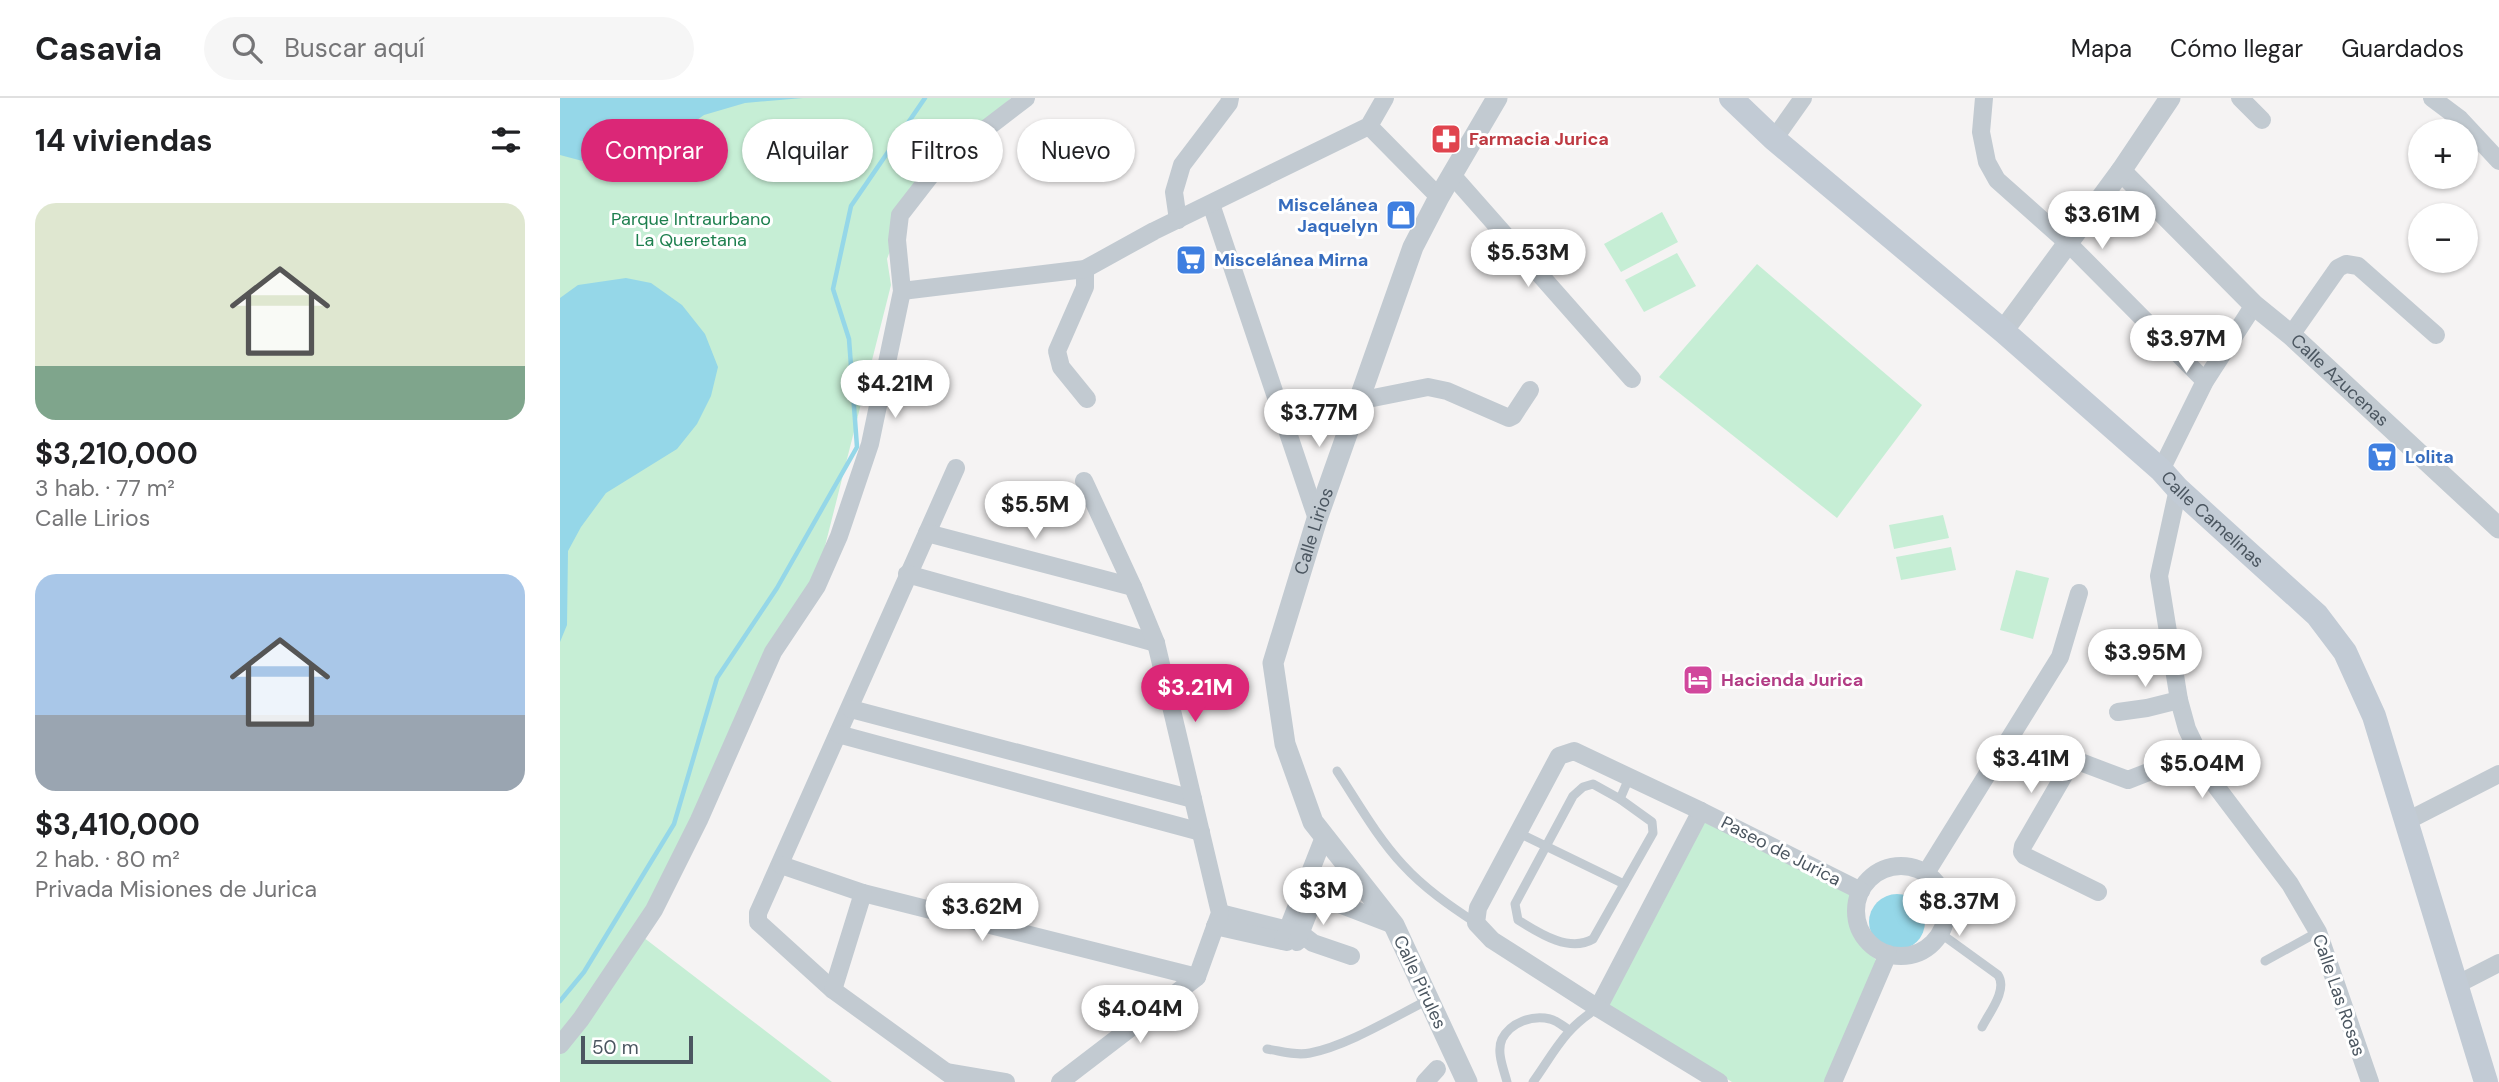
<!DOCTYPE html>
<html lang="es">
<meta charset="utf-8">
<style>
:root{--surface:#fff;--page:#f6f6f6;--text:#202124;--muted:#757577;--line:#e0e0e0;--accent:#db2777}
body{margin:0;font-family:"DM Sans",sans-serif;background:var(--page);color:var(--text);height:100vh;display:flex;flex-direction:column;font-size:26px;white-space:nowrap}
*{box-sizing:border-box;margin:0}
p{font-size:23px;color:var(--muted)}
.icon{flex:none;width:38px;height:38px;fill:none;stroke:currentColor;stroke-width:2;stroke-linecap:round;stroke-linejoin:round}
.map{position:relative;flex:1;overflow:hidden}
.sheet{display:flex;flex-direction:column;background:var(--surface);width:560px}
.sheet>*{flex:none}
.guide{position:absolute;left:21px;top:21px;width:665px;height:63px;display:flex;gap:14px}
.buttons{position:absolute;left:1848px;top:21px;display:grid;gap:14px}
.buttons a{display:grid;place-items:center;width:70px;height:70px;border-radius:50%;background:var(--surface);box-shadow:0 2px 5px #0004;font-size:35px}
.scale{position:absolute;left:21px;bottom:18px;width:112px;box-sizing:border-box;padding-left:7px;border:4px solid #4b5660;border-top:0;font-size:19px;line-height:24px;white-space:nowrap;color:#4b5660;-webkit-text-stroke:5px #fff;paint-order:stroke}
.price{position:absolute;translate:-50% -60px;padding:0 16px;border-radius:24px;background:#fff;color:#222;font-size:23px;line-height:46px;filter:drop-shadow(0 2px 4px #0008)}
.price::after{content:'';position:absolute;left:50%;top:42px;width:21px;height:16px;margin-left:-10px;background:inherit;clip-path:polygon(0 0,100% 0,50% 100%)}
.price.on{background:var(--accent);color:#fff}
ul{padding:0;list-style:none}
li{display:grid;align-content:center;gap:14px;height:371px;padding:0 35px}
li span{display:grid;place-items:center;height:217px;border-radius:21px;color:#555}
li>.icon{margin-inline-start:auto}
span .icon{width:126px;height:126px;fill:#fffc;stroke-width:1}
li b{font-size:30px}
h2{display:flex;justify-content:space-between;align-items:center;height:84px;padding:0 35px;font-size:30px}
.pill{padding:0 24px;border-radius:32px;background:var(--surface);box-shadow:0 2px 5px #0004;font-size:24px;line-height:63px}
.pill.on{background:var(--accent);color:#fff}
header{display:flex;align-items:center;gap:42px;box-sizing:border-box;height:98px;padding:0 35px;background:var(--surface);border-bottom:2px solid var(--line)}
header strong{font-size:33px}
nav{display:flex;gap:38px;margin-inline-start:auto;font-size:24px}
.search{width:490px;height:63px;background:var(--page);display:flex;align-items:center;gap:18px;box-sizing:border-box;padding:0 24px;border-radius:38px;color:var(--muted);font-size:26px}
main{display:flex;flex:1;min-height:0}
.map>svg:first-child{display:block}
</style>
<header>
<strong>Casavia</strong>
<div class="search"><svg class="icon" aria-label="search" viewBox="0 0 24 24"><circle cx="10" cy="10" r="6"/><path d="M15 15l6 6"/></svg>Buscar aquí</div>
<nav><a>Mapa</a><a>Cómo llegar</a><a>Guardados</a></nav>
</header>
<main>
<section class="sheet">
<h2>14 viviendas<svg class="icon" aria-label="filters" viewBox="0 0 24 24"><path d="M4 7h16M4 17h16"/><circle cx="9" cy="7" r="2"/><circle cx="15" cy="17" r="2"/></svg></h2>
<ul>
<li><span style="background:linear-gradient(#dfe7d0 75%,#7fa58c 0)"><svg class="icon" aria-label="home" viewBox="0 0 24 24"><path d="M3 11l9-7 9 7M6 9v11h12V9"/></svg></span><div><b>$3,210,000</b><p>3 hab. · 77 m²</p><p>Calle Lirios</p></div></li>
<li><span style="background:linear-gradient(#a9c7e8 65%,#9aa5b1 0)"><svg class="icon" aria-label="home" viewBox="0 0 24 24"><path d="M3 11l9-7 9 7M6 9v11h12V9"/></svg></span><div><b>$3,410,000</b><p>2 hab. · 80 m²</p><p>Privada Misiones de Jurica</p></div></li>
</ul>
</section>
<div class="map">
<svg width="1939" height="984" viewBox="0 0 1939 984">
<rect width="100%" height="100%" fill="#f5f3f3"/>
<g fill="#c6eed5">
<polygon points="0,0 451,0 416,31 344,115 327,161 331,187 261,464 79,836 272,984 0,984"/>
<polygon points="1102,114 1118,144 1061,174 1044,146"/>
<polygon points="1117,155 1136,188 1084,214 1065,182"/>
<polygon points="1197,166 1362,307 1277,420 1099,279"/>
<polygon points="1383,417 1389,440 1334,451 1329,427"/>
<polygon points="1391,449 1396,472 1341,482 1336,459"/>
<polygon points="1456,472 1489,480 1473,541 1440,532"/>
<polygon points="1143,721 1292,796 1296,839 1317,863 1267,984 1172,984 1046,907"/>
</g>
<g fill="#95d7e8">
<polygon points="0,0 243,0 185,5 144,17 84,60 45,69 0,57"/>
<polygon points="66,180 91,185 122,207 145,236 158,269 151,298 137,326 117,351 46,395 21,429 8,453 7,527 0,544 0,200 18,187"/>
<circle cx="1337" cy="824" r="28"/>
</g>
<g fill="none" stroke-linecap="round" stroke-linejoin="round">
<polyline stroke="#95d7e8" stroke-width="4.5" points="0,903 24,874 114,726 157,580 217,490 297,349 289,241 273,191 291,108 365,0"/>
<g stroke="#c2cad1" stroke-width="9">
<path d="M 777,673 C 798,705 817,739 843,767 C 864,790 890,808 916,825"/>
<path d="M 1033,686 L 1060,701 L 1092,724 L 1093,735 L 1033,841 C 1009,855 979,835 958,822 L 955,806 L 1013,698 L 1023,689 Z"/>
<polyline points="1060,701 1069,680"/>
<polyline points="959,735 1064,786"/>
<path d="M 1380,835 L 1438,877 C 1448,892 1429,915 1422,929"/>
<polyline points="1705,863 1758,834"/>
<path d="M 707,951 C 721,953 736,958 750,955 C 787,948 834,919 868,902"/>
<path d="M 947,984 C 944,972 936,954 942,941 C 951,924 972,917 990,921 C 996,922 1003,928 1009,932"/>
<path d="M 973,984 C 995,953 1005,930 1038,910"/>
</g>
<g stroke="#c2cad1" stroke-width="18">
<polyline points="1424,0 1421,34 1427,64 1437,82 1509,146 1645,283"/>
<polyline points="1680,0 1702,22"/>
<polyline points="1872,0 1900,21 1939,63"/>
<polyline points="809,28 879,99"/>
<polyline points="1214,41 1243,0"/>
<polyline points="892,77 1072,281"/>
<polyline points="651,106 757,421"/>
<polyline points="618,122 614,94 622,67 669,5 670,0"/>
<polyline points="525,171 525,189 497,253 501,269 527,301"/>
<polyline points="342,193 525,171 594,133 809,28 825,0"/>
<polyline points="1731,237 1778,170 1786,166 1798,168 1876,237"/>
<polyline points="798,303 868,289 887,293 949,320 953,318 970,292"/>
<polyline points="396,370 198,815 198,824 273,892 400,984"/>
<polyline points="1601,372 1645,283 1694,207"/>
<polyline points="1618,391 1599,478 1619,602 1627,631 1652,683 1730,786 1758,834 1810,984"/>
<polyline points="367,435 573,489"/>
<polyline points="347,476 596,545"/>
<polyline points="291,611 633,701"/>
<polyline points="1558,614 1587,610 1619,602"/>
<polyline points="278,636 641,734"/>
<polyline points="1845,724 1939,676"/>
<polyline points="221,767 303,795 637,879"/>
<circle cx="1341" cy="813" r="45"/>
<polyline points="1366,775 1500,559 1519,495"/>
<polyline points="743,792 834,827"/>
<polyline points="1538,794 1465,758 1462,754 1463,748 1510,667 1517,664 1523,665 1568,682 1637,655"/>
<polyline points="660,815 740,835 753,845 791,858"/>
<polyline points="655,828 727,844"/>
<polyline points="723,843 764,739"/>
<polyline points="737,844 755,798"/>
<polyline points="1896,887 1939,865"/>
<polyline points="273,892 303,795"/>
<polyline points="1038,910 1141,713"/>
<polyline points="0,947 21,921 94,812 139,722 213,554 257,488 279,438 310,346 342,193 337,142 340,117 371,77 410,43 466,0"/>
<polyline points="387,974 446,984"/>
<polyline points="500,984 637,879 660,815 596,545 573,489 524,383"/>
<polyline points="865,984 877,971"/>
<polyline points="1159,984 1038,910 932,842 916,825 918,810 999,658 1014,653 1141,713 1301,793"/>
<polyline points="1273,984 1328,856"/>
</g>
<g stroke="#c2cad1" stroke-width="21">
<path id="s1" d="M 1561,73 L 1694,207 L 1731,237 L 1939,430"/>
<polyline points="1443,233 1561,73 1610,0"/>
<path id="s2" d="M 907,984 L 834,827 L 753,724 L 725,646 L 713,565 L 757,421 L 853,149 L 879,99 L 937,0"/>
</g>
<path stroke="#c2cbd5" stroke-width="24" id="s3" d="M 1171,0 L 1214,41 L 1443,233 L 1601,372 L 1618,391 L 1757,517 L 1785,554 L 1814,618 L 1926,984"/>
</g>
<defs>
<g id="pharmacy-square" transform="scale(1.575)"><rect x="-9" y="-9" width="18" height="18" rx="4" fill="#e0444e" stroke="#fff"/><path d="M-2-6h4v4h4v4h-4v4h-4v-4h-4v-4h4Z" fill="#fff"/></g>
<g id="shop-square" transform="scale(1.575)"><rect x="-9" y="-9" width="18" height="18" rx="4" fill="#3f7fe0" stroke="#fff"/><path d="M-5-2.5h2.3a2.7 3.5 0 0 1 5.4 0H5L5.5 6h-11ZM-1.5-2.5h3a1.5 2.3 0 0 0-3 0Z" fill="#fff"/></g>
<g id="supermarket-square" transform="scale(1.575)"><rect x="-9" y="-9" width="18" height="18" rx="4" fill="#3f7fe0" stroke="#fff"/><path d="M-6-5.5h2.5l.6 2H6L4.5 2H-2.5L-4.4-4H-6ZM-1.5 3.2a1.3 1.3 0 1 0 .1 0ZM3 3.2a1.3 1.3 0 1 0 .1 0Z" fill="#fff"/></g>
<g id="hotel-square" transform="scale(1.575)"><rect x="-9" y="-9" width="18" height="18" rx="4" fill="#d1479c" stroke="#fff"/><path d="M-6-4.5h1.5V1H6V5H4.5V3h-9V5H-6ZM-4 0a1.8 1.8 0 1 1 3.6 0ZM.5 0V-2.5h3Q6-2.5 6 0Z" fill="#fff"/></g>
</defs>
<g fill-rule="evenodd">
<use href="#pharmacy-square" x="886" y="41"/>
<use href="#shop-square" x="841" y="117"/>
<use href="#supermarket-square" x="631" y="162"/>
<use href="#supermarket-square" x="1822" y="359"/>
<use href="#hotel-square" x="1138" y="582"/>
</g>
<g text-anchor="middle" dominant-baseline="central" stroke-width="6" stroke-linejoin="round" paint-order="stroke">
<g font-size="18" font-weight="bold" fill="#be3a42" stroke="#fff" text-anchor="start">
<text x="909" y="41">Farmacia Jurica</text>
</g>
<g font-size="18" font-weight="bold" fill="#366cbe" stroke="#fff" text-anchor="start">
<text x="818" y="107" text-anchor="end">Miscelánea<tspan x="818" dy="21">Jaquelyn</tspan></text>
<text x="654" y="162">Miscelánea Mirna</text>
<text x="1845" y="359">Lolita</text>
</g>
<g font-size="18" fill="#1d7f4e" stroke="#fff">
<text x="131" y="121">Parque Intraurbano<tspan x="131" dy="21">La Queretana</tspan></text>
</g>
<g font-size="18" fill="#4b5660" stroke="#fff">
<text stroke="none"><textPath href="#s1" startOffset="303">Calle Azucenas</textPath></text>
<text stroke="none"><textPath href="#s3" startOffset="640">Calle Camelinas</textPath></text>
<text stroke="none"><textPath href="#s2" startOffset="607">Calle Lirios</textPath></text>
<text transform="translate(1221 753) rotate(27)">Paseo de Jurica</text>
<text transform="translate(860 884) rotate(65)">Calle Pirules</text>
<text transform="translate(1779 897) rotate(71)">Calle Las Rosas</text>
</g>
<g font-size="18" font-weight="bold" fill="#b23c85" stroke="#fff" text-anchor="start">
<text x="1161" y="582">Hacienda Jurica</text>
</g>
</g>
</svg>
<div class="buttons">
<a>+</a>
<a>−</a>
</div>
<div class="scale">50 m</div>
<b class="price" style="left:1542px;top:153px">$3.61M</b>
<b class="price" style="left:968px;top:191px">$5.53M</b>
<b class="price" style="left:1626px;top:277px">$3.97M</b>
<b class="price" style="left:335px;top:322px">$4.21M</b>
<b class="price" style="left:759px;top:351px">$3.77M</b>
<b class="price" style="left:475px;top:443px">$5.5M</b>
<b class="price" style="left:1585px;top:591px">$3.95M</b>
<b class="price on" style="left:635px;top:626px">$3.21M</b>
<b class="price" style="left:1471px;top:697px">$3.41M</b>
<b class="price" style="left:1642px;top:702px">$5.04M</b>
<b class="price" style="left:763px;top:829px">$3M</b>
<b class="price" style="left:1399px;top:840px">$8.37M</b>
<b class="price" style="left:422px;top:845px">$3.62M</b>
<b class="price" style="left:580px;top:947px">$4.04M</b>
<div class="guide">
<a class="pill on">Comprar</a>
<a class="pill">Alquilar</a>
<a class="pill">Filtros</a>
<a class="pill">Nuevo</a>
</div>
</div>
</main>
